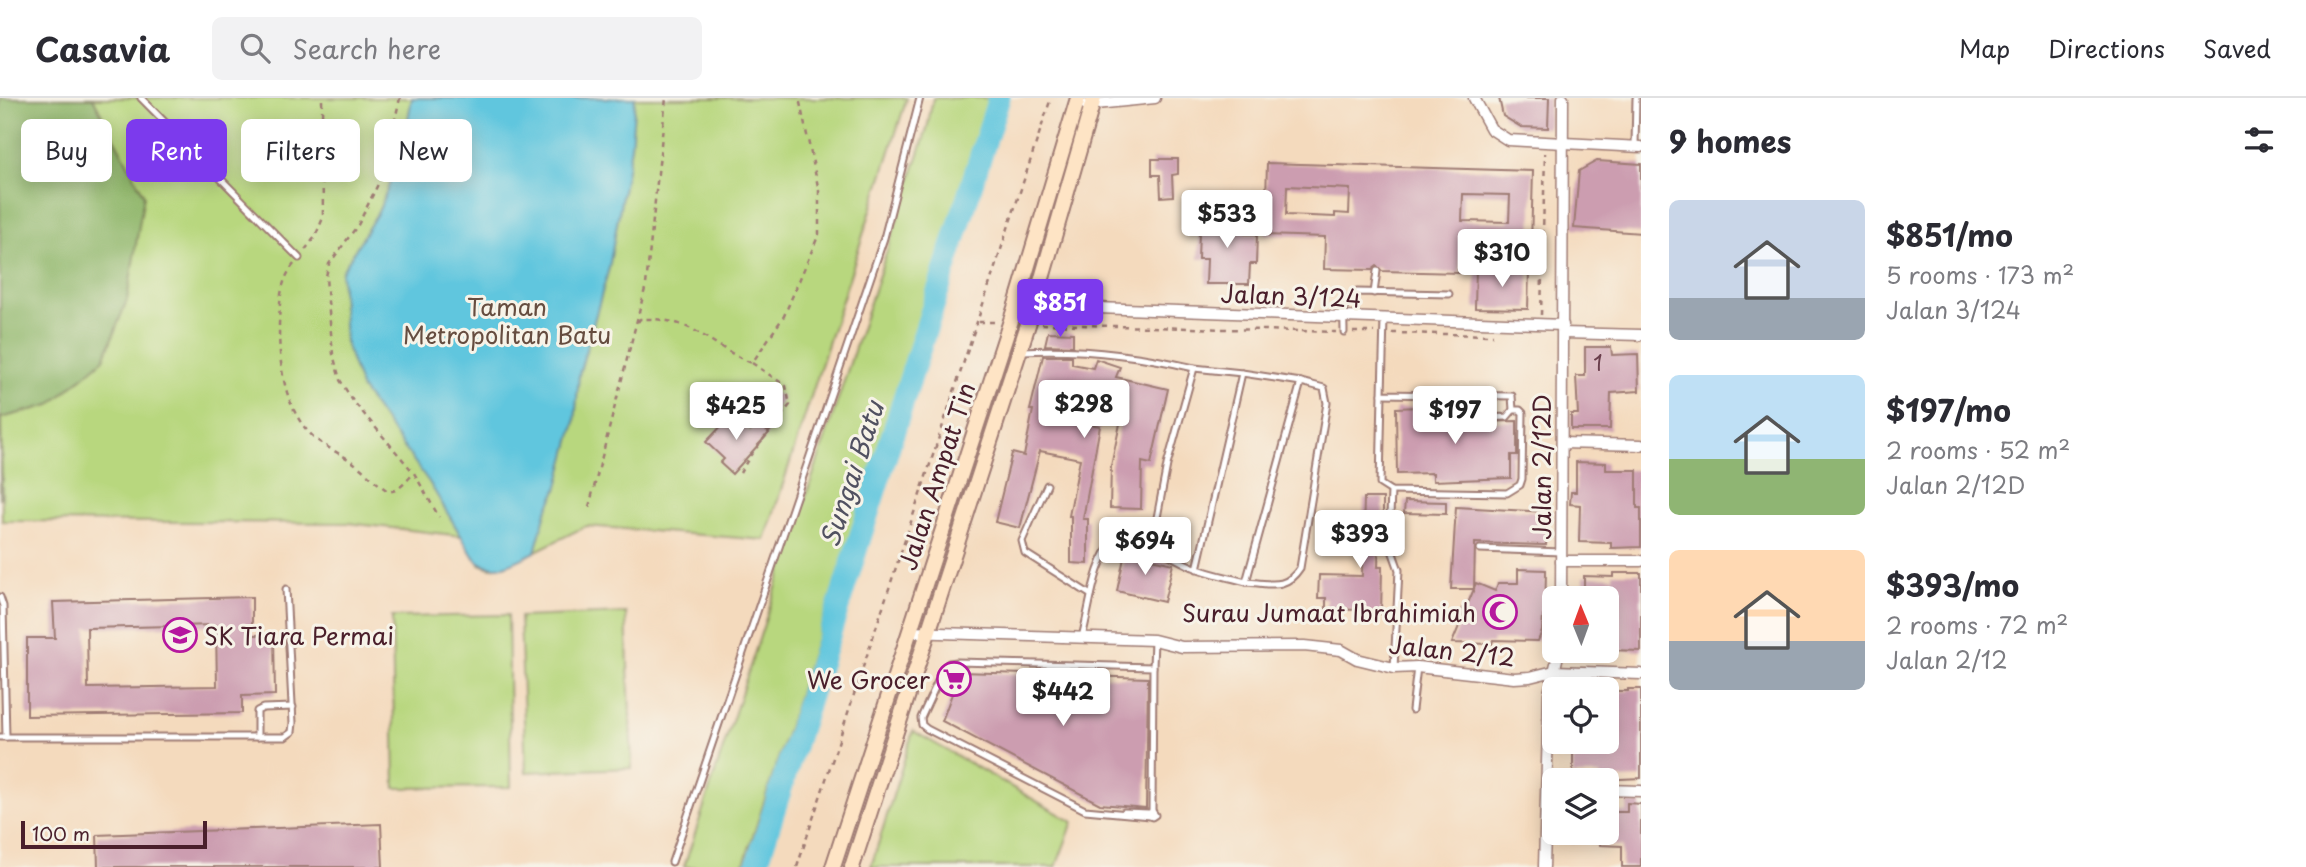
<!DOCTYPE html>
<meta charset="utf-8">
<style>
:root{--surface:#fff;--page:#f2f2f3;--text:#2b2b33;--muted:#7c7c81;--line:#e1e1e2;--accent:#7c3aed}
body{margin:0;font-family:"Playpen Sans",sans-serif;background:var(--page);color:var(--text);height:100vh;display:flex;flex-direction:column;font-size:26px;white-space:nowrap}
*{box-sizing:border-box;margin:0}
p{font-size:23px;color:var(--muted)}
.icon{flex:none;width:38px;height:38px;fill:none;stroke:currentColor;stroke-width:2;stroke-linecap:round;stroke-linejoin:round}
.map{position:relative;flex:1;overflow:hidden}
.details{display:flex;flex-direction:column;background:var(--surface);width:665px}
.details>*{flex:none}
.hud{position:absolute;left:21px;top:21px;width:665px;height:63px;display:flex;gap:14px}
.needle{width:46px;rotate:359deg}
.buttons{position:absolute;left:1542px;top:488px;display:grid;gap:14px}
.buttons a{display:grid;place-items:center;width:77px;height:77px;border-radius:10px;background:var(--surface);box-shadow:0 4px 18px #0003;font-size:35px}
.scale{position:absolute;left:21px;bottom:18px;width:186px;box-sizing:border-box;padding-left:7px;border:4px solid #4a1f2b;border-top:0;font-size:19px;line-height:24px;white-space:nowrap;color:#4a1f2b;-webkit-text-stroke:5px #f7f3e8;paint-order:stroke}
.price{position:absolute;translate:-50% -60px;padding:0 16px;border-radius:7px;background:#fff;color:#222;font-size:23px;line-height:46px;filter:drop-shadow(0 2px 4px #0008)}
.price::after{content:'';position:absolute;left:50%;top:42px;width:21px;height:16px;margin-left:-10px;background:inherit;clip-path:polygon(0 0,100% 0,50% 100%)}
.price.selected{background:var(--accent);color:#fff}
ul{padding:0;list-style:none}
li{display:flex;align-items:center;gap:21px;height:175px;padding:0 28px}
li span{display:grid;place-items:center;flex:none;width:196px;height:140px;border-radius:10px;color:#555}
li>.icon{margin-inline-start:auto}
span .icon{width:84px;height:84px;fill:#fffc;stroke-width:1}
li b{font-size:30px}
h2{display:flex;justify-content:space-between;align-items:center;height:84px;padding:0 28px;font-size:30px}
.tag{padding:0 24px;border-radius:10px;background:var(--surface);box-shadow:0 4px 18px #0003;font-size:24px;line-height:63px}
.tag.selected{background:var(--accent);color:#fff}
header{display:flex;align-items:center;gap:42px;box-sizing:border-box;height:98px;padding:0 35px;background:var(--surface);border-bottom:2px solid var(--line)}
header strong{font-size:33px}
nav{display:flex;gap:38px;margin-inline-start:auto;font-size:24px}
.search{width:490px;height:63px;background:var(--page);display:flex;align-items:center;gap:18px;box-sizing:border-box;padding:0 24px;border-radius:10px;color:var(--muted);font-size:26px}
main{display:flex;flex:1;min-height:0}
.map>svg:first-child{display:block}
</style>
<header>
<strong>Casavia</strong>
<div class="search"><svg class="icon" aria-label="search" viewBox="0 0 24 24"><circle cx="10" cy="10" r="6"/><path d="M15 15l6 6"/></svg>Search here</div>
<nav><a>Map</a><a>Directions</a><a>Saved</a></nav>
</header>
<main>
<div class="map">
<svg width="1641" height="769" viewBox="0 0 1641 769">
<rect width="100%" height="100%" fill="#f7f3e8"/>
<filter id="ink" filterUnits="userSpaceOnUse"><feTurbulence type="fractalNoise" baseFrequency=".0143" numOctaves="2"/><feDisplacementMap in="SourceGraphic" scale="14" xChannelSelector="R" yChannelSelector="G"/><feConvolveMatrix kernelMatrix="1 2 1 2 8 2 1 2 1" color-interpolation-filters="sRGB"/></filter>
<filter id="wash" filterUnits="userSpaceOnUse"><feTurbulence type="fractalNoise" baseFrequency=".00686" numOctaves="4" result="noise"/><feDisplacementMap in="SourceGraphic" scale="28" xChannelSelector="R" yChannelSelector="G"/><feGaussianBlur stdDeviation="1.57" result="paint"/><feColorMatrix in="noise" values="0 0 0 0 0 0 0 0 0 0 0 0 0 0 0 0 0 1.4 0 .05"/><feComposite in="paint" operator="in"/></filter>
<g filter="url(#wash)">
<rect width="100%" height="100%" fill="#f4dabd"/>
<g fill="#b8d77e" stroke="#817b54" stroke-width="2">
<polygon points="93,0 907,0 765,442 586,428 522,460 506,467 490,470 480,466 462,438 348,425 2,423 1,320 50,307 144,97"/>
<polygon points="933,0 992,0 743,769 684,769 927,31"/>
<polygon points="626,515 632,670 526,674 520,519"/>
<polygon points="508,517 511,689 395,690 392,519"/>
<polygon points="913,633 1073,724 1056,769 871,769"/>
</g>
<polygon fill="#92b86d" stroke="#6e6c4c" stroke-width="2" points="0,0 93,0 144,97 127,202 104,261 50,307 1,320 2,399 0,400"/>
<path fill="#60c6de" stroke="#557284" stroke-width="2" d="M 412,0 L 635,0 L 631,49 L 609,170 L 579,277 L 575,324 L 557,392 L 546,414 L 535,454 C 514,464 492,480 473,458 L 429,384 L 361,290 L 345,244 L 341,175 L 379,112 L 401,57 Z"/>
<g fill="none" stroke-linecap="round" stroke-linejoin="round">
<polyline stroke="#60c6de" stroke-width="23" points="756,769 999,0"/>
</g>
<g id="blocks">
<g fill="#cc9db0" fill-rule="evenodd">
<polygon points="1499,0 1549,0 1548,30 1521,29 1503,18"/>
<polygon points="1152,61 1178,61 1178,76 1172,77 1173,98 1161,99 1160,77 1152,77"/>
<polygon points="1597,63 1641,66 1641,135 1574,130 1579,73"/>
<path d="M 1267,65 L 1533,73 L 1531,147 L 1461,145 L 1460,175 L 1382,173 L 1377,168 L 1372,172 L 1324,171 L 1325,139 L 1265,137 ZM 1287,88 L 1350,91 L 1349,116 L 1335,115 L 1335,119 L 1286,117 ZM 1463,96 L 1510,97 L 1509,124 L 1462,123 Z"/>
<polygon points="1207,111 1229,111 1229,128 1245,128 1245,136 1257,136 1256,166 1250,166 1249,186 1206,186 1207,161 1198,161 1199,134 1207,134"/>
<polygon points="1476,171 1529,172 1528,211 1475,210"/>
<polygon points="1048,234 1073,235 1073,248 1045,247"/>
<polygon points="1585,249 1611,249 1612,257 1638,256 1639,293 1611,295 1610,331 1571,331 1571,316 1578,316 1576,278 1585,278"/>
<polygon points="1043,258 1072,258 1072,266 1093,270 1096,261 1120,269 1116,279 1168,291 1151,366 1142,364 1141,411 1110,410 1111,368 1124,307 1085,294 1079,324 1100,328 1083,421 1088,421 1088,466 1071,465 1071,418 1069,418 1080,361 1040,353 1020,430 995,424 1012,355 1024,358 1033,312 1030,312"/>
<polygon points="758,286 783,299 775,315 750,302"/>
<polygon points="1421,309 1421,324 1447,323 1447,311 1477,311 1477,324 1517,323 1517,357 1511,357 1511,380 1433,383 1433,375 1397,376 1396,310"/>
<polygon points="732,317 750,333 757,324 769,335 732,376 720,365 724,361 706,344"/>
<polygon points="1576,364 1606,365 1606,372 1637,372 1637,410 1641,410 1641,449 1611,450 1611,445 1579,444 1580,407 1570,406 1571,394 1576,394"/>
<polygon points="1364,400 1383,400 1383,435 1379,435 1378,469 1382,469 1381,516 1361,515 1361,512 1326,511 1326,500 1318,500 1319,477 1362,478"/>
<polygon points="1405,403 1446,404 1446,416 1404,415"/>
<polygon points="1456,409 1548,414 1546,447 1475,445 1474,490 1476,485 1495,493 1498,485 1518,485 1518,471 1546,472 1545,518 1543,518 1542,533 1538,543 1493,542 1492,546 1452,545 1462,521 1462,510 1466,510 1474,491 1451,491"/>
<polygon points="1125,455 1173,466 1164,504 1117,493"/>
<polygon points="1613,475 1641,475 1641,553 1610,552 1613,500 1584,500 1584,478 1613,479"/>
<path d="M 252,499 L 252,537 L 274,537 L 275,597 L 242,598 L 242,615 L 27,618 L 27,540 L 55,540 L 53,504 ZM 216,527 L 217,588 L 88,590 L 87,530 Z"/>
<polygon points="960,574 1148,580 1146,710 1100,706 942,623"/>
<polygon points="1628,591 1641,591 1641,680 1600,682 1600,677 1573,677 1573,644 1606,644 1606,593 1628,593"/>
<polygon points="1627,705 1641,706 1641,769 1622,769 1622,748 1600,747 1600,744 1568,745 1568,735 1606,735 1606,714 1627,714"/>
<polygon points="381,726 383,769 98,769 97,737"/>
</g>
</g>
</g>
<g filter="url(#ink)">
<use href="#blocks" fill-opacity="0" stroke="#9f7c74" stroke-width="2"/>
<g fill="none" stroke-linecap="round" stroke-linejoin="round">
<g stroke="#9f7c74" stroke-width="9">
<g id="lane">
<polyline points="141,0 299,160"/>
<polyline points="1635,48 1636,0"/>
<polyline points="1374,195 1377,173"/>
<polyline points="1384,221 1382,296 1512,298 1513,312 1507,319 1485,320"/>
<path d="M 1344,234 C 1344,219 1341,202 1357,194 L 1449,196"/>
<path d="M 1023,253 C 1080,250 1138,257 1194,270 L 1167,367 L 1152,446"/>
<polyline points="1194,270 1242,275"/>
<polyline points="1382,296 1380,386 1391,393 1507,395 1520,387 1522,381 1523,315 1520,312 1513,312"/>
<polyline points="1047,387 1022,443 1025,455 1091,497"/>
<polyline points="1391,393 1389,444 1399,472 1394,570"/>
<polyline points="1480,451 1561,454"/>
<path d="M 1246,484 C 1270,485 1285,493 1300,470 L 1327,305 L 1324,290 L 1301,284"/>
<polyline points="0,499 3,508 6,639"/>
<path d="M 1082,539 C 1091,506 1093,464 1117,439 C 1147,439 1166,458 1193,469 C 1209,476 1228,479 1246,484 L 1301,284 L 1242,275 L 1197,471"/>
<polyline points="1153,569 1154,542"/>
<polyline points="1412,612 1417,569"/>
<polyline points="0,639 285,639 292,634 293,625 286,491"/>
<polyline points="257,639 257,613 263,610 293,609"/>
<polygon points="1152,713 1155,717 1152,719 1149,717"/>
<polyline points="1124,714 1149,715"/>
<polyline points="1150,718 1085,712 927,631 922,627 921,620 944,570 949,565 957,564 1153,569 1152,713"/>
<polyline points="672,764 884,140 920,0"/>
</g>
</g>
<g stroke="#9f7c74" stroke-width="13">
<g id="street">
<polyline points="1474,0 1491,31 1508,42 1641,49"/>
<polyline points="1086,7 1155,0"/>
<polyline points="1016,207 1563,227"/>
<polyline points="1563,235 1641,237"/>
<polyline points="1562,345 1641,347"/>
<polyline points="1561,463 1641,463"/>
<polyline points="1561,500 1563,0"/>
<polyline points="909,534 1154,542 1182,549 1304,548 1341,552 1357,561 1394,570 1417,569 1514,580 1530,579 1554,573 1641,576"/>
<polyline points="1606,692 1641,693"/>
<polyline points="1544,769 1549,595 1559,553"/>
</g>
</g>
<g stroke="#9f7c74" stroke-width="18">
<g id="secondary">
<polyline points="833,769 1016,207 1078,0"/>
<polyline points="852,769 1034,208 1094,0"/>
</g>
</g>
<g stroke="#9f7c74" stroke-width="2.5" stroke-dasharray="5 5" stroke-linecap="butt">
<polyline points="400,0 382,78 358,127 329,166 326,178 327,193 333,256 340,282 353,303 414,375 439,419"/>
<polyline points="305,152 315,139 323,120 322,0"/>
<path d="M 294,166 C 279,185 280,204 279,227 C 279,267 284,315 317,342 C 329,351 343,357 354,365 C 366,374 376,385 388,393 C 398,395 407,382 414,375"/>
<polyline points="1541,217 1545,55"/>
<path d="M 638,224 L 640,221 C 695,219 707,247 752,265"/>
<polyline points="979,224 997,224"/>
<polyline points="1042,226 1336,234"/>
<polyline points="1353,234 1374,234"/>
<polyline points="1392,235 1493,237"/>
<polyline points="740,375 750,358 790,307 786,288 752,265 784,218 819,136 819,93 799,0"/>
<polyline points="589,409 646,187 666,0"/>
<polyline points="797,769 1051,0"/>
</g>
<use href="#lane" stroke="#fff" stroke-width="5"/>
<use href="#street" stroke="#fff" stroke-width="10"/>
<use href="#secondary" stroke="#fee4c5" stroke-width="14"/>
</g>
</g>
<defs>
<g id="mosque-ring" transform="scale(1.75)"><circle r="9.5" fill="#f7f3e8" stroke="#b5179e" stroke-width="1.5"/><path d="M3.5-4.9A6 6 0 1 0 3.5 4.9A5 5 0 1 1 3.5-4.9Z" fill="#b5179e"/></g>
<g id="school-ring" transform="scale(1.75)"><circle r="9.5" fill="#f7f3e8" stroke="#b5179e" stroke-width="1.5"/><path d="M0-5L7-2L0 1L-7-2ZM-4 1L0 2.5L4 1V4Q0 6-4 4Z" fill="#b5179e"/></g>
<g id="supermarket-ring" transform="scale(1.75)"><circle r="9.5" fill="#f7f3e8" stroke="#b5179e" stroke-width="1.5"/><path d="M-6-5.5h2.5l.6 2H6L4.5 2H-2.5L-4.4-4H-6ZM-1.5 3.2a1.3 1.3 0 1 0 .1 0ZM3 3.2a1.3 1.3 0 1 0 .1 0Z" fill="#b5179e"/></g>
</defs>
<g fill-rule="evenodd">
<use href="#mosque-ring" x="1500" y="514"/>
<use href="#school-ring" x="180" y="537"/>
<use href="#supermarket-ring" x="954" y="581"/>
</g>
<g text-anchor="middle" dominant-baseline="central" stroke-width="6" stroke-linejoin="round" paint-order="stroke">
<g font-size="21" fill="#6a3e4c">
<text x="1598" y="264">1</text>
</g>
<g font-size="24" fill="#4a1f2b" stroke="#f7f3e8">
<text transform="translate(1291 197) rotate(2)">Jalan 3/124</text>
<text transform="translate(1541 369) rotate(-90)">Jalan 2/12D</text>
<text transform="translate(936 378) rotate(-72)">Jalan Ampat Tin</text>
<text transform="translate(1452 552) rotate(6)">Jalan 2/12</text>
</g>
<g font-size="24" fill="#664d40" stroke="#f7f3e8">
<text x="507" y="208">Taman<tspan x="507" dy="28">Metropolitan Batu</tspan></text>
</g>
<g font-size="24" fill="#4a1f2b" stroke="#f7f3e8" text-anchor="end">
<text x="1476" y="514">Surau Jumaat Ibrahimiah</text>
<text x="204" y="537" text-anchor="start">SK Tiara Permai</text>
<text x="930" y="581">We Grocer</text>
</g>
<g font-size="26" font-style="italic" fill="#515161" stroke="#f7f3e8">
<text transform="translate(851 376) rotate(-72)">Sungai Batu</text>
</g>
</g>
</svg>
<div class="buttons">
<a><svg class="needle" viewBox="-14 -14 28 28"><path d="M0-13l5 13h-10z" fill="#e53935"/><path d="M0 13l5-13h-10z" fill="#7c7c81"/></svg></a>
<a><svg class="icon" aria-label="locate" viewBox="0 0 24 24"><circle cx="12" cy="12" r="6"/><path d="M12 2v4M12 18v4M2 12h4M18 12h4"/></svg></a>
<a><svg class="icon" aria-label="layers" viewBox="0 0 24 24"><path d="M12 4l9 5-9 5-9-5zM3 14l9 5 9-5"/></svg></a>
</div>
<div class="scale">100 m</div>
<b class="price" style="left:1227px;top:152px">$533</b>
<b class="price" style="left:1502px;top:191px">$310</b>
<b class="price selected" style="left:1060px;top:241px">$851</b>
<b class="price" style="left:1084px;top:342px">$298</b>
<b class="price" style="left:736px;top:344px">$425</b>
<b class="price" style="left:1455px;top:348px">$197</b>
<b class="price" style="left:1360px;top:472px">$393</b>
<b class="price" style="left:1145px;top:479px">$694</b>
<b class="price" style="left:1063px;top:630px">$442</b>
<div class="hud">
<a class="tag">Buy</a>
<a class="tag selected">Rent</a>
<a class="tag">Filters</a>
<a class="tag">New</a>
</div>
</div>
<section class="details">
<h2>9 homes<svg class="icon" aria-label="filters" viewBox="0 0 24 24"><path d="M4 7h16M4 17h16"/><circle cx="9" cy="7" r="2"/><circle cx="15" cy="17" r="2"/></svg></h2>
<ul>
<li><span style="background:linear-gradient(#c9d6e8 70%,#9aa5b1 0)"><svg class="icon" aria-label="home" viewBox="0 0 24 24"><path d="M3 11l9-7 9 7M6 9v11h12V9"/></svg></span><div><b>$851/mo</b><p>5 rooms · 173 m²</p><p>Jalan 3/124</p></div></li>
<li><span style="background:linear-gradient(#bfe0f5 60%,#8fb573 0)"><svg class="icon" aria-label="home" viewBox="0 0 24 24"><path d="M3 11l9-7 9 7M6 9v11h12V9"/></svg></span><div><b>$197/mo</b><p>2 rooms · 52 m²</p><p>Jalan 2/12D</p></div></li>
<li><span style="background:linear-gradient(#ffd9b3 65%,#9aa5b1 0)"><svg class="icon" aria-label="home" viewBox="0 0 24 24"><path d="M3 11l9-7 9 7M6 9v11h12V9"/></svg></span><div><b>$393/mo</b><p>2 rooms · 72 m²</p><p>Jalan 2/12</p></div></li>
</ul>
</section>
</main>
